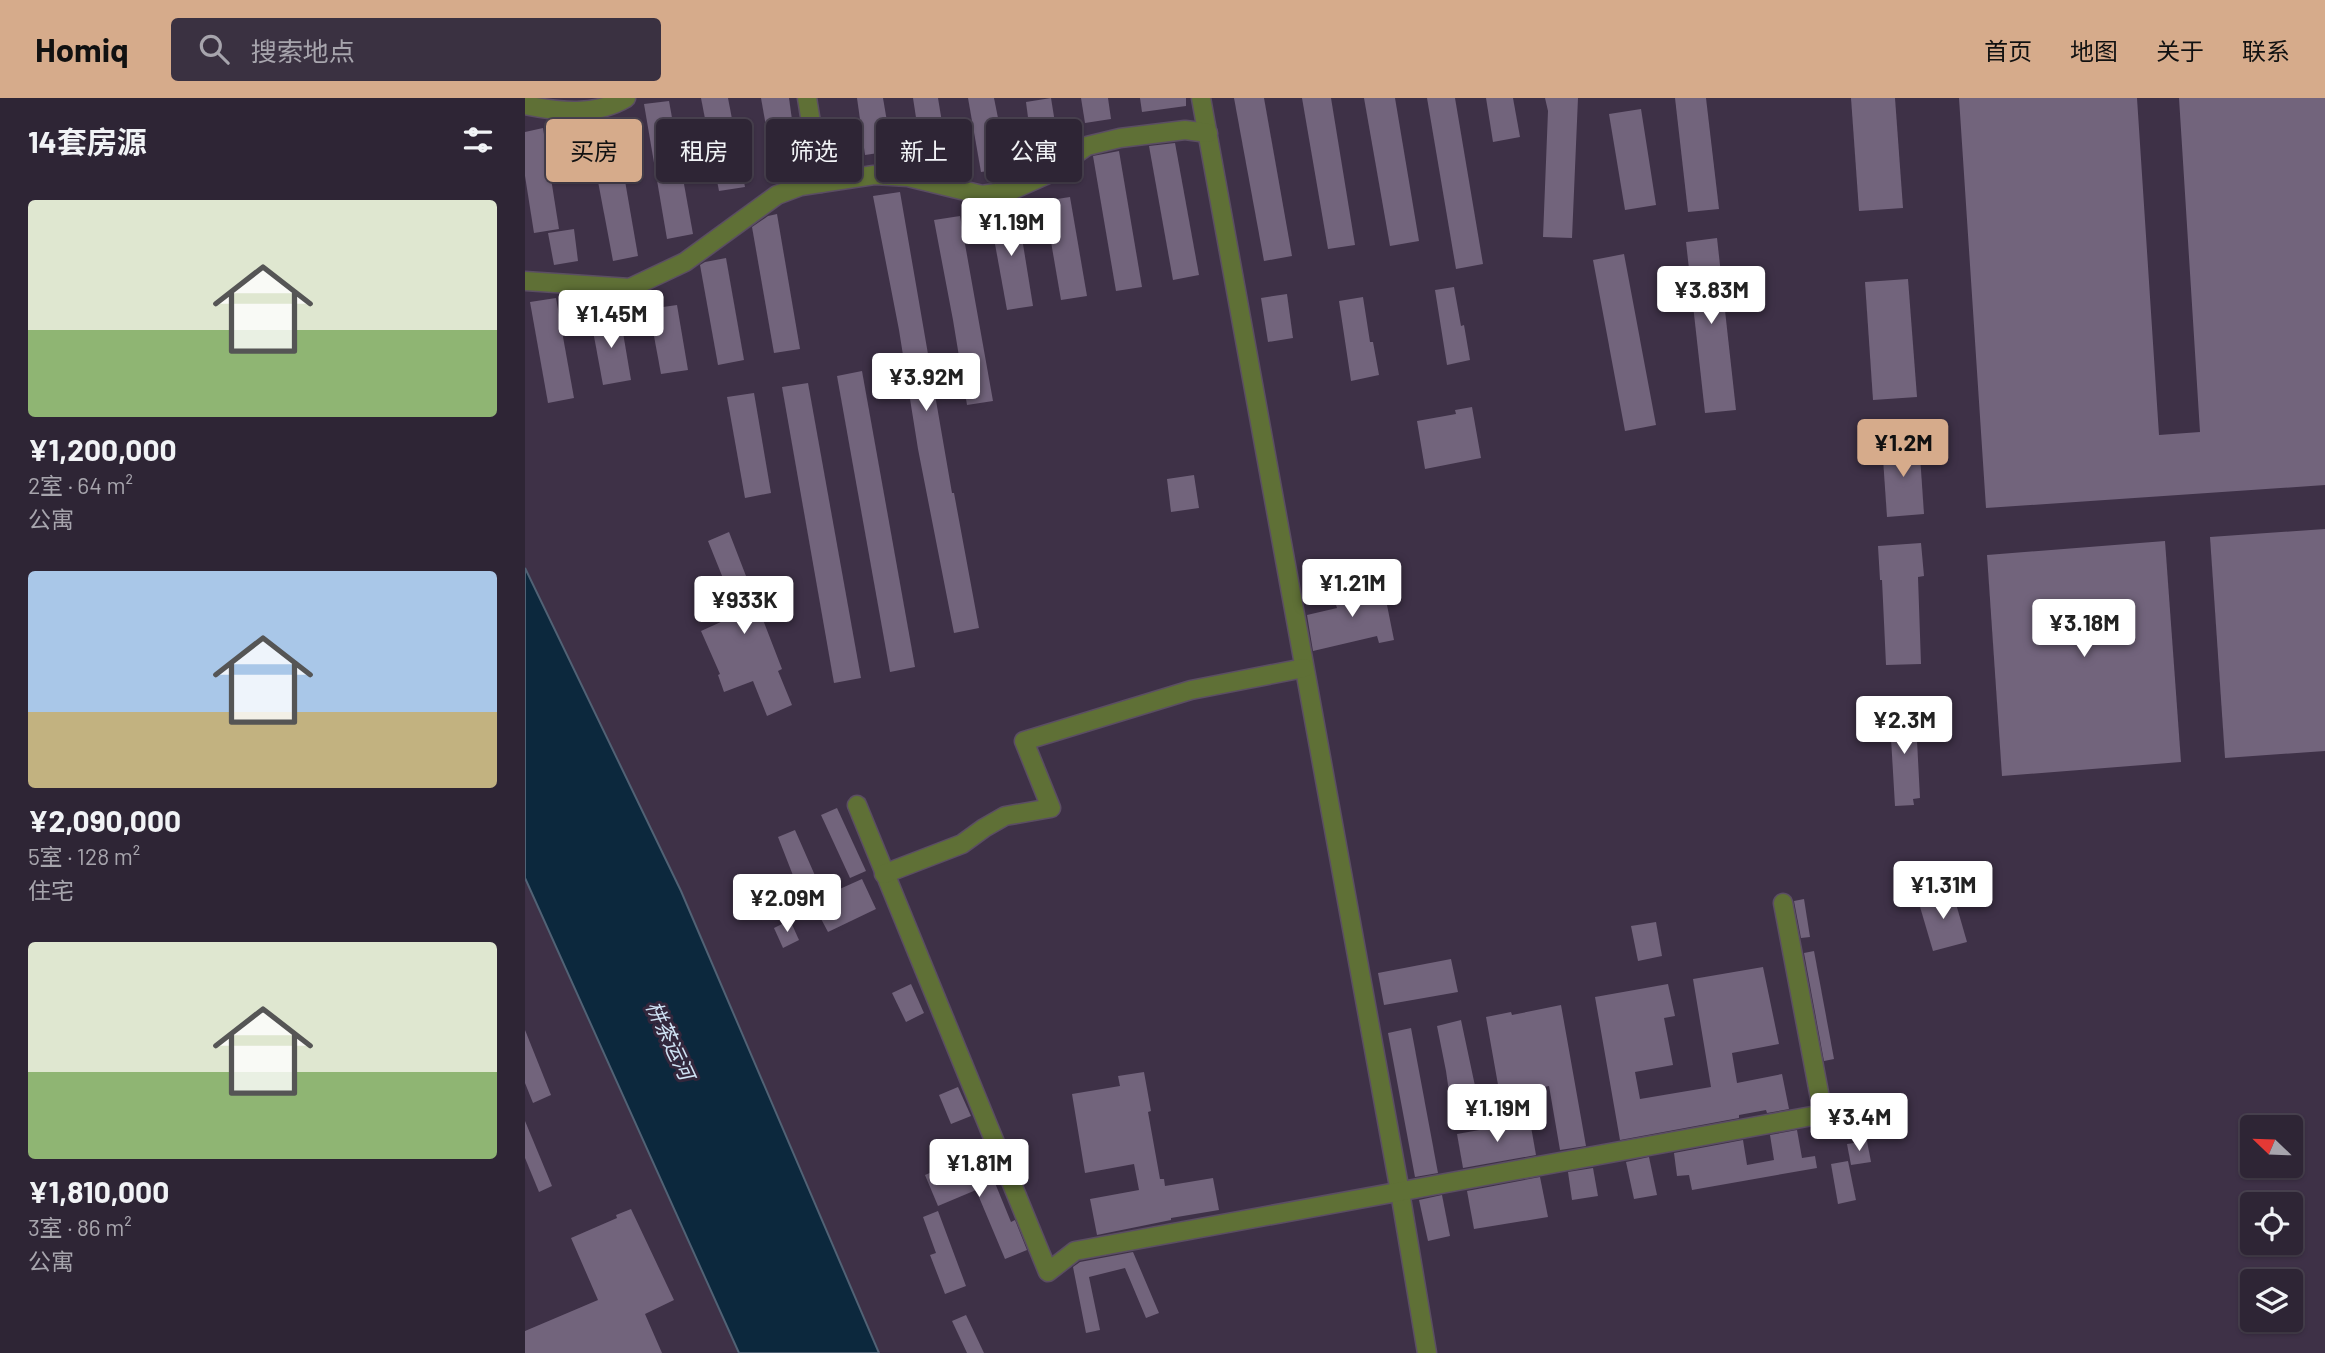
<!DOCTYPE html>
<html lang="zh">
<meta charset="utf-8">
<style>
:root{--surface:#2e2535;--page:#3a3141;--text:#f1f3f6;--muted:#a7a5ad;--line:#494250;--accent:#d6ab8b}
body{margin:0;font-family:Barlow,"Noto Sans SC",sans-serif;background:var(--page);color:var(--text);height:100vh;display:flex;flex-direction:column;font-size:26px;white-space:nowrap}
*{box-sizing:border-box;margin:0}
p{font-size:23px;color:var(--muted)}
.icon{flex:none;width:38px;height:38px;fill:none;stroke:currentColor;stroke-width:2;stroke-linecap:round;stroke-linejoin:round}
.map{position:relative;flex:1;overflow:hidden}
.panel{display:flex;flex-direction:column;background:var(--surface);width:525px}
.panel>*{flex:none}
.top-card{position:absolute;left:21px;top:21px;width:665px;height:63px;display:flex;gap:14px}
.needle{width:46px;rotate:293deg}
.fabs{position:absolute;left:1715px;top:1017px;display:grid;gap:14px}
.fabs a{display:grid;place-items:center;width:63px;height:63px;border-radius:7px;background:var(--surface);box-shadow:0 2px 5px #0004,0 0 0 2px var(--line);font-size:35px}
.price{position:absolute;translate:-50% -60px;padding:0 16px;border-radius:7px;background:#fff;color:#222;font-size:23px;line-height:46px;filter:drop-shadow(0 2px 4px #0008)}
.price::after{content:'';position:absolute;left:50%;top:42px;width:21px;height:16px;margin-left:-10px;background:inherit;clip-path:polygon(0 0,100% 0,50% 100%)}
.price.active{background:var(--accent);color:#111}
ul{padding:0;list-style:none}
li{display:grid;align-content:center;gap:14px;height:371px;padding:0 28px}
li span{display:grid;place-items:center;height:217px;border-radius:7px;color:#555}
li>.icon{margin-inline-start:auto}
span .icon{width:126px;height:126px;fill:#fffc;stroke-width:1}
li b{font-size:30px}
h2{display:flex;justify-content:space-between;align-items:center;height:84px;padding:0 28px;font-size:30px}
.pill{padding:0 24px;border-radius:7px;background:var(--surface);box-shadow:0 2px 5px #0004,0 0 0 2px var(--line);font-size:24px;line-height:63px}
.pill.active{background:var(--accent);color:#111}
header{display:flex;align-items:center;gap:42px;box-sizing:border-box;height:98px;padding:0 35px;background:var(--accent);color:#111}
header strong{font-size:33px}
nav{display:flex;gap:38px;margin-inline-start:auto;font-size:24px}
.search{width:490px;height:63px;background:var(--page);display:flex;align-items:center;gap:18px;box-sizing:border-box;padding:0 24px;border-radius:7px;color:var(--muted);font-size:26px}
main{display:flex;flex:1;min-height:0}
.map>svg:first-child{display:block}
</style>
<header>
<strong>Homiq</strong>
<div class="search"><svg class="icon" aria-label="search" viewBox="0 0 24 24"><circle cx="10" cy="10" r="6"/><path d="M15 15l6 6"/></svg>搜索地点</div>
<nav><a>首页</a><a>地图</a><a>关于</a><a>联系</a></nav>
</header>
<main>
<section class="panel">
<h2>14套房源<svg class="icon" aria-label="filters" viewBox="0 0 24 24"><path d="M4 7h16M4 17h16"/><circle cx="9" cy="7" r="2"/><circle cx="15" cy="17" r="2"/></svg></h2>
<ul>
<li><span style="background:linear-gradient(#dfe7d0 60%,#8fb573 0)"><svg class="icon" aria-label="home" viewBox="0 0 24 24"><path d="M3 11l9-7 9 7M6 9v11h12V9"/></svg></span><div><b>¥1,200,000</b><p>2室 · 64 m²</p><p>公寓</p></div></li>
<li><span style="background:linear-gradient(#a9c7e8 65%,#c2b280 0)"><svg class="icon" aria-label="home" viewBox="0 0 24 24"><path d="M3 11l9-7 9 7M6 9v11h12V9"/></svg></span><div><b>¥2,090,000</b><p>5室 · 128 m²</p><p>住宅</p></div></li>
<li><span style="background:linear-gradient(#dfe7d0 60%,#8fb573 0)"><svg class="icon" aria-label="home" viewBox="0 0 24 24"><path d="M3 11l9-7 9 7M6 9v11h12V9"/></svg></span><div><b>¥1,810,000</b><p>3室 · 86 m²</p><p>公寓</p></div></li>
</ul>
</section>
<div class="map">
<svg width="1800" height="1255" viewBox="0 0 1800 1255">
<rect width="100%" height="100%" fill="#3e3147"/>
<polygon fill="#0c283d" stroke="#516275" stroke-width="2" points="0,470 156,793 354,1255 214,1255 0,780"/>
<g fill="#72647c">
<polygon points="176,0 203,0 220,89 194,93"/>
<polygon points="236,0 264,0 272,58 247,62"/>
<polygon points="332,0 358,0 367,53 340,57"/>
<polygon points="388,0 413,0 423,61 398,65"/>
<polygon points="443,0 469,0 483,70 456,74"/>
<polygon points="526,0 531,31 505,35 501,4"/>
<polygon points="556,0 583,0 586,21 560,25"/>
<polygon points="615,0 661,0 661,8 617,14"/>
<polygon points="709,0 739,0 767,158 739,163"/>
<polygon points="777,0 806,0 830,147 803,151"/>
<polygon points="839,0 870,0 894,143 865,148"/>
<polygon points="902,0 930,0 958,166 931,171"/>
<polygon points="961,0 988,0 995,39 968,44"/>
<polygon points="1020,0 1053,0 1047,140 1018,139 1023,13"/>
<polygon points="1150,0 1181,0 1194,111 1163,114"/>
<polygon points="1326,0 1370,0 1378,110 1334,113"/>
<polygon points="1434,0 1612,0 1634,337 1675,334 1654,0 1800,0 1800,387 1461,410"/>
<polygon points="144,3 168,136 142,141 119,6"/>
<polygon points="1116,11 1131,107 1100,112 1084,16"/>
<polygon points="90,25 113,158 88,163 63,30"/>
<polygon points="18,30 34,131 9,135 0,78 0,34"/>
<polygon points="650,45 674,177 648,182 624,48"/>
<polygon points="594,53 617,189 591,193 568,58"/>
<polygon points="375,94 427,395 429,395 454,530 429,535 393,351 374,232 348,98"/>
<polygon points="545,99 562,198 536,202 519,103"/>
<polygon points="492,109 508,208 482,212 464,113"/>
<polygon points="252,116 275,251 249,255 227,129 243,118"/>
<polygon points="435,118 468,303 442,307 428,222 409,122"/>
<polygon points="49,131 53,163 29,167 23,135"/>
<polygon points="1192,140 1211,312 1180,315 1161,144"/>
<polygon points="1099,156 1131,327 1100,333 1068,162"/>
<polygon points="201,160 219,262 193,267 175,167 180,164"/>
<polygon points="1383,181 1392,299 1348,302 1340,184"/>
<polygon points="929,189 936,228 939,227 945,262 922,267 910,192"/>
<polygon points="762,196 768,240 743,244 736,200"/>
<polygon points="838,199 845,244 848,244 854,277 826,283 814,203"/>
<polygon points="31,200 49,300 23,305 5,204"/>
<polygon points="152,207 163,272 136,276 124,211"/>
<polygon points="95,217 106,282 78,287 66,222"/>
<polygon points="337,273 390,569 365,574 312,278"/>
<polygon points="283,285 336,580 309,585 257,289"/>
<polygon points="229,295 246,395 220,400 202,299"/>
<polygon points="947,309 956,360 900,371 892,323 931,316 930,312"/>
<polygon points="1394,343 1399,416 1362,419 1357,346"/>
<polygon points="669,377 674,410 646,414 642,381"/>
<polygon points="1800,431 1800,653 1700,660 1685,439"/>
<polygon points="204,434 257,571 253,573 267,607 242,618 228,583 199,594 193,577 195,576 176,533 209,518 206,512 210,510 183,443"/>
<polygon points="1640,443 1656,664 1477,678 1462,457"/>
<polygon points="1396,445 1399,478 1393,479 1396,566 1361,567 1357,482 1355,482 1353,448"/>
<polygon points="858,487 869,542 854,545 852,538 788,553 782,517 812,510 808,497"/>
<polygon points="1382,605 1384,623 1391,623 1395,700 1388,701 1389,707 1370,708 1364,606"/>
<polygon points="312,710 341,773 325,780 296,717"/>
<polygon points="270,732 299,798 337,781 351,811 303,834 285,800 278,803 253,739"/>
<polygon points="1427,792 1442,844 1408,853 1393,802"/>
<polygon points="1279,801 1285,839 1276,840 1269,803"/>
<polygon points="265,822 274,842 258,850 249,830"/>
<polygon points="1131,824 1137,858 1113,863 1106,828"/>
<polygon points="1289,853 1309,961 1299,963 1279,855"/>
<polygon points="926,861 933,894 859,907 853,875"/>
<polygon points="1238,869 1254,946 1207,955 1212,985 1257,976 1264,1011 1242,1015 1241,1012 1214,1017 1214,1020 1095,1042 1070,899 1143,886 1150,918 1139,920 1148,967 1110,974 1115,1001 1186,989 1168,881"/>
<polygon points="386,886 399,915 381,924 367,895"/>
<polygon points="1036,907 1061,1048 1035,1052 1024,988 975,998 961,919 986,914 987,917"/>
<polygon points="936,922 953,1002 926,1008 921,973 912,928"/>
<polygon points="886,930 913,1075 890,1079 863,935"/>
<polygon points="0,932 26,997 8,1005 0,985"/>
<polygon points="619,974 626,1013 623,1014 635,1081 639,1081 640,1088 688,1080 694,1112 646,1120 646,1122 572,1137 565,1101 614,1092 609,1066 560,1075 547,996 595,988 593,978"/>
<polygon points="433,989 446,1018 426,1026 414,997"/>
<polygon points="0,1023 27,1088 14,1094 0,1060"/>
<polygon points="1005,1023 1011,1057 938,1070 932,1036"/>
<polygon points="1272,1032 1277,1060 1290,1058 1292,1070 1167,1092 1164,1077 1152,1078 1149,1055 1218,1042 1222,1067 1249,1062 1245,1037"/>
<polygon points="1342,1043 1346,1064 1326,1067 1322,1046"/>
<polygon points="462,1056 473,1084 470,1085 486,1124 490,1122 502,1152 480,1161 451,1092 413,1108 400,1077 421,1068 423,1072"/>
<polygon points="1124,1059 1132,1097 1109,1101 1101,1064"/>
<polygon points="1323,1063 1331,1102 1313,1106 1306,1066"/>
<polygon points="1068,1070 1073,1098 1047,1102 1043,1074"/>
<polygon points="1015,1079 1023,1119 949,1131 942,1093"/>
<polygon points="917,1097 925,1138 903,1143 894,1102"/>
<polygon points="106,1111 149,1202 120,1216 137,1255 0,1255 0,1233 73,1202 46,1140 92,1120 91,1117"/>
<polygon points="413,1113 441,1188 420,1196 405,1157 411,1155 398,1119"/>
<polygon points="608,1154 634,1215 621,1220 600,1170 564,1179 575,1232 561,1235 548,1169 555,1164"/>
<polygon points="441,1217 459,1255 442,1255 427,1223"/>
</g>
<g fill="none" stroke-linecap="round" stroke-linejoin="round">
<g stroke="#5b4e63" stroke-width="21">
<g id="minor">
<polyline points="282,0 296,85"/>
<polyline points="676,0 875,1094 902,1255"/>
<path d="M 0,7 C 34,14 71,18 101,0"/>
<polyline points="0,183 105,190 160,164 252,97 276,88 349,77 383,79 457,97 485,93 521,77 562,48 595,40 660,32 683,35"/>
<polyline points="332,707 523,1174 550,1153 1298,1016 1258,805"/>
<polyline points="359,776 437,746 459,730 480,718 526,710 499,643 666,592 779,570"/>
</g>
</g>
<use href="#minor" stroke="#5f7036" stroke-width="18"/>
</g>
<g text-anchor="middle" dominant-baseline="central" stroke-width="6" stroke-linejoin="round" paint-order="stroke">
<g font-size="21" font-style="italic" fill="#d0e4f5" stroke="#33273c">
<text transform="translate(146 942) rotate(65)">栟茶运河</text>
</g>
</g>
</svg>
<div class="fabs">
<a><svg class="needle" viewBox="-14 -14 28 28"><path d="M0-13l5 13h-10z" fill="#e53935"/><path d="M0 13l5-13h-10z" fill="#a7a5ad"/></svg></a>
<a><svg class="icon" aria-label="locate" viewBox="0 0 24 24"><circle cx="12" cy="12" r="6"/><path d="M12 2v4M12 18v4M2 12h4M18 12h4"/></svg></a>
<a><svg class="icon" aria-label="layers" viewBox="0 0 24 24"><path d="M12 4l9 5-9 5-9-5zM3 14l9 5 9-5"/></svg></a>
</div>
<b class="price" style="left:486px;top:160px">¥1.19M</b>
<b class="price" style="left:1186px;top:228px">¥3.83M</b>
<b class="price" style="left:86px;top:252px">¥1.45M</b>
<b class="price" style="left:401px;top:315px">¥3.92M</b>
<b class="price active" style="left:1378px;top:381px">¥1.2M</b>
<b class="price" style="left:827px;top:521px">¥1.21M</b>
<b class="price" style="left:219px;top:538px">¥933K</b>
<b class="price" style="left:1559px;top:561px">¥3.18M</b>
<b class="price" style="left:1379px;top:658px">¥2.3M</b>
<b class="price" style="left:1418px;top:823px">¥1.31M</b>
<b class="price" style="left:262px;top:836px">¥2.09M</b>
<b class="price" style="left:972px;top:1046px">¥1.19M</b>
<b class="price" style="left:1334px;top:1055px">¥3.4M</b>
<b class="price" style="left:454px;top:1101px">¥1.81M</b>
<div class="top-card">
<a class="pill active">买房</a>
<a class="pill">租房</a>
<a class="pill">筛选</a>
<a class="pill">新上</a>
<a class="pill">公寓</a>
</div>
</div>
</main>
